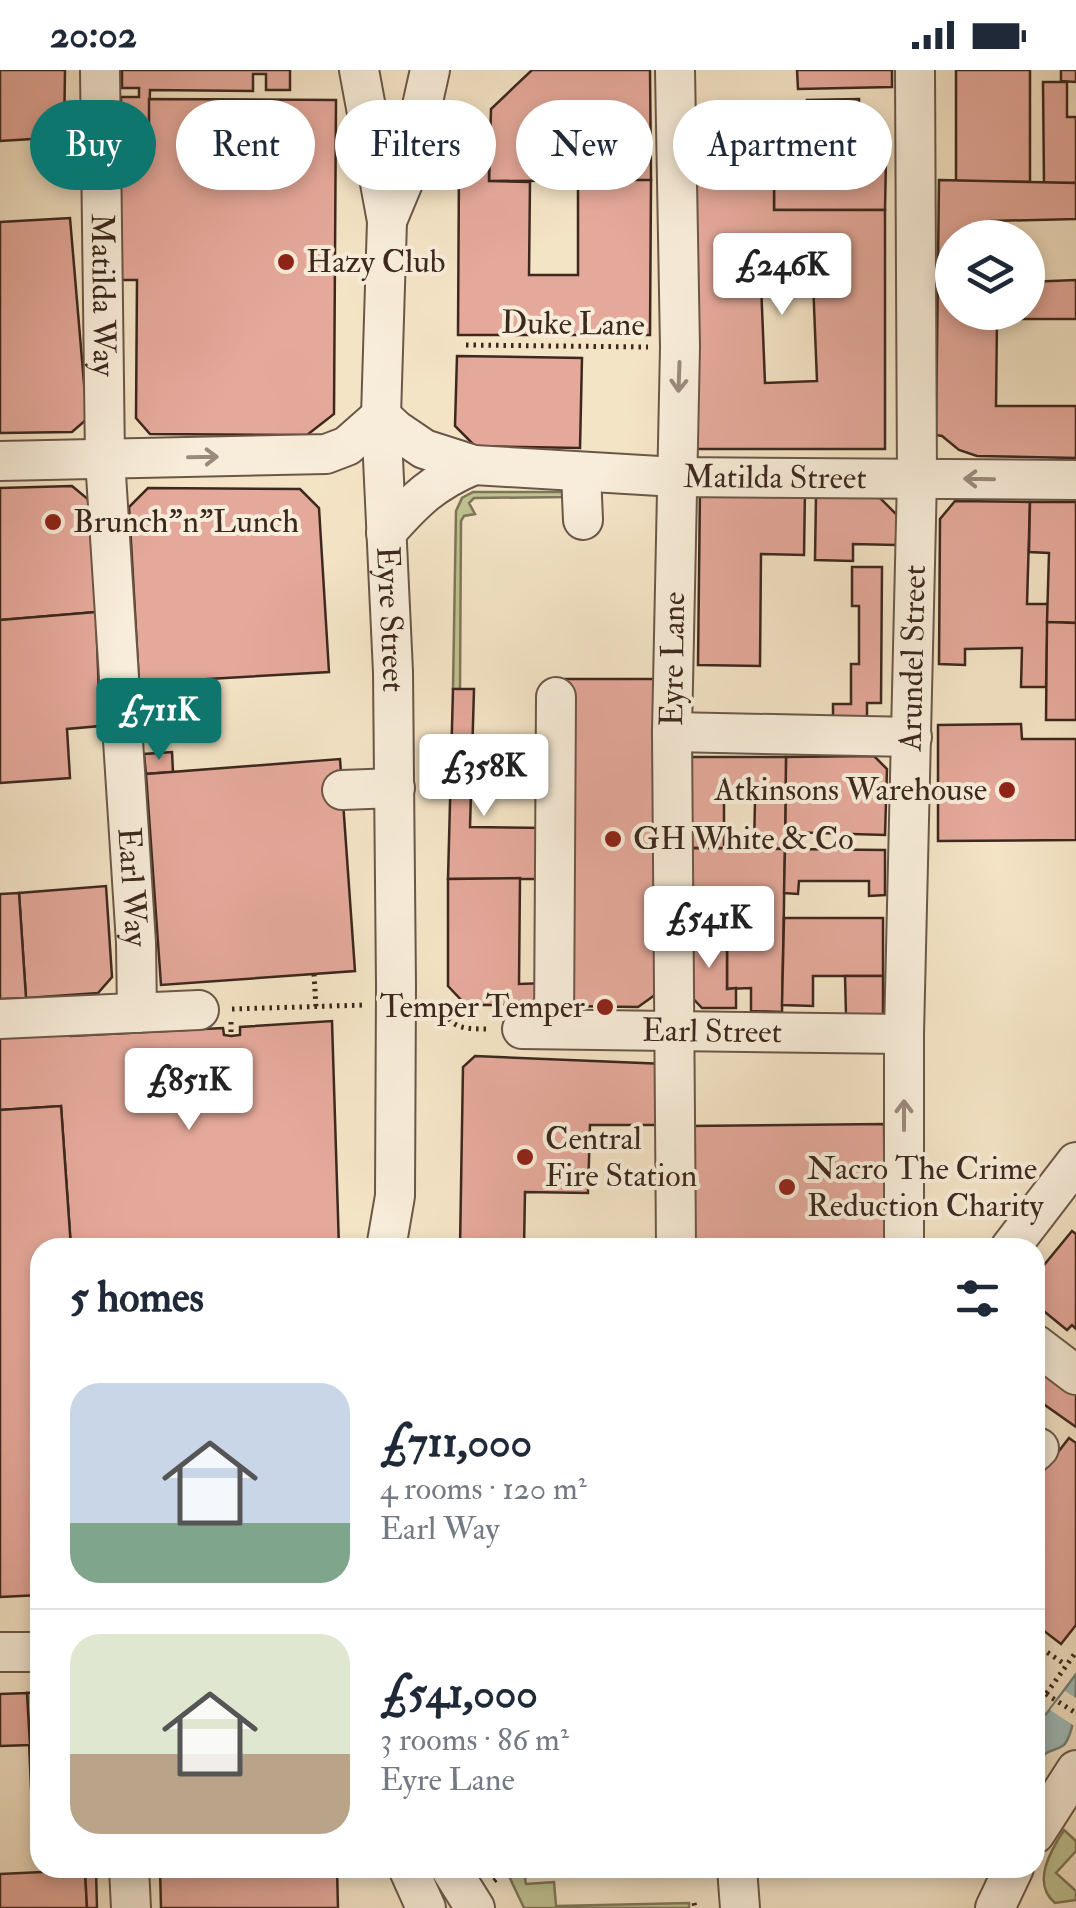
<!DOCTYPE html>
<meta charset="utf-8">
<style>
:root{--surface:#fff;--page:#f2f2f3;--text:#1f2937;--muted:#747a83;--line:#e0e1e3;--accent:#0f766e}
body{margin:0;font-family:"IM FELL Double Pica",serif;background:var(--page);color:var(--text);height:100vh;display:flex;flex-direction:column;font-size:38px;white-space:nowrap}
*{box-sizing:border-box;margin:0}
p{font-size:32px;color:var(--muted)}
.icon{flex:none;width:55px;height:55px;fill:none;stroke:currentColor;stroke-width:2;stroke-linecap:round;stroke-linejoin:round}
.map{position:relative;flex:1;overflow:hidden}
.side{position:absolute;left:30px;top:1168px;width:1015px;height:640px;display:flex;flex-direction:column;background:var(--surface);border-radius:30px;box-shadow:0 5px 15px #0003}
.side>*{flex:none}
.guide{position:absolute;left:30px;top:30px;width:1018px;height:90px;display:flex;gap:20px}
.controls{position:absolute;left:935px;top:150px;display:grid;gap:20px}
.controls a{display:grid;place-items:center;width:110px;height:110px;border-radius:50%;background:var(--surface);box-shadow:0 5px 15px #0003;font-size:50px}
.price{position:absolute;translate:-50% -85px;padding:0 22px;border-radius:10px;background:#fff;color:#222;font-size:32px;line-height:65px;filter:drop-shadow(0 2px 5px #0008)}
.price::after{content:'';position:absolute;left:50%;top:60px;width:30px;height:22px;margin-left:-15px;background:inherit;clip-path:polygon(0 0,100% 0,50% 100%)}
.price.active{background:var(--accent);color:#fff}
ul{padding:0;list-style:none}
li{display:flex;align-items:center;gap:30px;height:250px;padding:0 40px}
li+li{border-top:2px solid var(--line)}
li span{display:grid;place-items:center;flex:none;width:280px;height:200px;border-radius:30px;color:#555}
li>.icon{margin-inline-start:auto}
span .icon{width:120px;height:120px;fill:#fffc;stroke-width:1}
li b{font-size:42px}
h2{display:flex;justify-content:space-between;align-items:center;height:120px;padding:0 40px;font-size:42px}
.tag{padding:0 35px;border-radius:45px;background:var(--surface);box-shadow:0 5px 15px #0003;font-size:35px;line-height:90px}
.tag.active{background:var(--accent);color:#fff}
.status{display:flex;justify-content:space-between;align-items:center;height:70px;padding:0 50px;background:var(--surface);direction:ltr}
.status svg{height:28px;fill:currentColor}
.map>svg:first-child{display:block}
</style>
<div class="status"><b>20:02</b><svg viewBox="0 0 49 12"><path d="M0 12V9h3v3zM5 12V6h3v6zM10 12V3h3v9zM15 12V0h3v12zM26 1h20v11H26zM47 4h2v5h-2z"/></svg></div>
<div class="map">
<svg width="1076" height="1838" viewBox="0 0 1076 1838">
<rect width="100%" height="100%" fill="#f4e4c6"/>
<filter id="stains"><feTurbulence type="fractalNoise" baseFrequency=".002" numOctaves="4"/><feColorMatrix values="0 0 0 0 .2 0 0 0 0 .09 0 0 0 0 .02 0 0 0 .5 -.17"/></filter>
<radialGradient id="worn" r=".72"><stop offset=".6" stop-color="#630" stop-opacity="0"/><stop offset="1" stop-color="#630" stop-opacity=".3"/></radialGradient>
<g fill="#bfc392" stroke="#7e7658" stroke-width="2.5">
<polygon points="473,422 568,422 569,427 474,428 469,433 475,444 464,446 461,451 460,619 453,619 456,441 462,428"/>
<path d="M 1064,1760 L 1076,1771 L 1076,1781 L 1056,1803 L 1076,1821 L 1076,1830 L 1055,1833 C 1031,1813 1051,1780 1064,1760 Z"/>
<polygon points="524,1802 526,1814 554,1812 556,1836 689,1833 689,1838 524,1838 508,1804"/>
</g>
<path fill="#9ebdbc" stroke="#77817d" stroke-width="2.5" d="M 1076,1604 C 1076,1625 1076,1660 1064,1675 C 1051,1684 1050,1676 1038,1692 L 1035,1691 L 1035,1652 L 1047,1643 Z"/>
<polygon fill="#f4e4c6" points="1065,1621 1076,1628 1076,1657 1050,1640"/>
<g fill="#e5a99b" stroke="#3d281e" stroke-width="2.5" fill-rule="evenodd">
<polygon points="0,0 65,0 64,67 0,71"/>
<polygon points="122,0 290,0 290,20 266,20 266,4 253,4 253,21 150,20 149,55 121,54 121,27 139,27 139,18 122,18"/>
<polygon points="532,0 650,0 651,110 489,111 491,39"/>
<polygon points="797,0 892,0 892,17 798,19"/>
<polygon points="956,0 1030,0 1030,112 956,111"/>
<polygon points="1061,0 1076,0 1076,12 1061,11"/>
<polygon points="1043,12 1067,12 1067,47 1076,47 1076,113 1044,113"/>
<polygon points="149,29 336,30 334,344 307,365 150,364 136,348 137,210 120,210 121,54 149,55"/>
<polygon points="859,29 861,87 817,88 817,66 825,66 825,56 808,57 807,30"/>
<polygon points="850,87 886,87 885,140 774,140 774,118 837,117 837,105 850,105"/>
<path d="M 688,89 L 767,89 L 766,118 L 774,118 L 774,140 L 885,140 L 885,379 L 688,379 ZM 812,186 L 817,311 L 765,313 L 760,188 Z"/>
<polygon points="489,94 489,111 530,112 529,205 578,205 578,110 651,110 650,265 458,265 459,95"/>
<polygon points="939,110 1076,113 1076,149 991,151 991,168 952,168 952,242 1028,242 1028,212 1076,210 1076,249 997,249 996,336 1076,336 1076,388 977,386 959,380 942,366 936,365"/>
<polygon points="70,148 87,349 72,362 0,363 0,152"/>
<polygon points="457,286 582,288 580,378 475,376 455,356"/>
<polygon points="72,416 89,430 96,542 0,550 0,418"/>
<polygon points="148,418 300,419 319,438 329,602 139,613 129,437"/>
<polygon points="700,418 805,419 804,485 761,484 760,596 698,595"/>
<polygon points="816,425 877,425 897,445 896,475 853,474 853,491 815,490"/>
<polygon points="955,431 1030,432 1027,534 1048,534 1046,617 1021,617 1022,578 965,579 965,595 939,594 940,449"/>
<polygon points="1030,432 1076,432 1076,553 1047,552 1049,483 1029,482"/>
<polygon points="852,497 882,497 881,633 867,633 867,654 833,654 833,634 851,634 851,594 859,594 859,536 852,536"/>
<polygon points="96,542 100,656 67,659 70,708 0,713 0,550"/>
<polygon points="1047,552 1076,553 1076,650 1046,650"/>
<polygon points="565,609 662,609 659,922 638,937 565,936"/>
<polygon points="453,619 474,619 470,757 546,758 546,809 448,809"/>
<polygon points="1021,654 1022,669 1076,669 1076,770 938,771 938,655"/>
<polygon points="172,682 173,702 146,704 144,684"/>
<polygon points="874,686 887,699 885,765 785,762 786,687"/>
<polygon points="691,687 786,687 785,779 754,778 755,731 724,731 724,778 687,778 687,691"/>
<polygon points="340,689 355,901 161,915 146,704"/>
<polygon points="687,778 785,779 782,942 751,941 751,918 727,919 727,863 686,863"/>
<polygon points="785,779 885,780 885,825 869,826 869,811 799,811 798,824 784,823"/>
<polygon points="520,808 519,914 546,913 546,935 466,935 448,916 448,809"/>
<polygon points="106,816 112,907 98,923 26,928 19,823"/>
<polygon points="19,823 26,928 0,929 0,824"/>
<polygon points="784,848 883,848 883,906 813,906 813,936 782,935"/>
<polygon points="686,863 727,863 727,919 736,918 736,938 702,938 687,922"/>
<polygon points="845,906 883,906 883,945 846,945"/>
<polygon points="332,951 339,1178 71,1178 61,1036 0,1040 0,962 59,958 70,966 223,958 224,965 231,966 240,965 240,957"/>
<polygon points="475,986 666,994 666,1055 590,1055 588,1123 525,1122 524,1178 460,1178 463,997"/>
<polygon points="61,1036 71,1178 40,1178 40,1525 0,1527 0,1040"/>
<polygon points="884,1054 885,1178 690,1178 689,1056"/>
<polygon points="1072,1161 1076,1164 1076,1259 1072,1255 1067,1260 1035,1234 1035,1206"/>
<polygon points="1035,1285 1076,1314 1076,1357 1035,1328"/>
<polygon points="1069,1368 1076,1373 1076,1555 1061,1574 1035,1554 1035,1412"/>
<polygon points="40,1622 40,1718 31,1718 27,1623"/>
<polygon points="27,1623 30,1675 0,1676 0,1624"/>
<polygon points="160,1798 337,1798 338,1838 161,1838"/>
<polygon points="85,1800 87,1838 0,1838 0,1804"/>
<polygon points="85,1800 96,1800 97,1838 87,1838"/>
</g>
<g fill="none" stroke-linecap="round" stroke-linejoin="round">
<g stroke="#6b5748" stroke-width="42">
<g id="minor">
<path id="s1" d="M 100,0 L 105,389 L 136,873 L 137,943"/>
<path id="s2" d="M 359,0 L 387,151 L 381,346 L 393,602 L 396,916 L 395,1126 L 386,1178"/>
<polyline points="675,0 680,277 672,662 676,1178"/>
<polyline points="387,151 407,103 430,0"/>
<path id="s3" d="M 381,346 L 396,360 L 424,379 L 474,395 L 676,407 L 1076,410"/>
<polyline points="0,391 326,384 347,376 381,346"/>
<polyline points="581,403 583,450"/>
<path d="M 386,463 C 415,430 433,412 474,395"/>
<polyline points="672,662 912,667"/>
<polyline points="342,720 395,718"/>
<polyline points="0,949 199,940"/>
<path id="s4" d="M 522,959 L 904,964"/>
<polyline points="554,959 556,627"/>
<path id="s5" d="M 904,1178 L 904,964 L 917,408 L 915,0"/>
<polyline points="1010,1178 1076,1092"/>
<polyline points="1035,1274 1076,1305"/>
<polyline points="1035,1382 1039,1378"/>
<polyline points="0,1582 40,1582"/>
<polyline points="1035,1764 1076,1700"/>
<polyline points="129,1798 131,1838"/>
<polyline points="408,1798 426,1838"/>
<polyline points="450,1798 475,1838"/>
<polyline points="737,1798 740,1838"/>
<polyline points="995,1838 1014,1798"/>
</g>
</g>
<g stroke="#3d281e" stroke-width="5" stroke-dasharray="2.5 5" stroke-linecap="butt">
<polyline points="466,275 648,277"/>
<polyline points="314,904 316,937"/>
<path d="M 427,935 L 441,935 C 450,959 464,959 488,959"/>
<polyline points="232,939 366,935"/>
<polyline points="231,952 231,966"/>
<polyline points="1035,1574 1066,1595"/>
<polyline points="1046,1624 1076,1643"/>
<polyline points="1035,1633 1046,1624 1076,1582"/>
<polyline points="494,1811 506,1801 538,1800"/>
<polyline points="694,1833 695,1838"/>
</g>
<use href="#minor" stroke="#f8edda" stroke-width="38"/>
</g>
<defs><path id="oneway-shaft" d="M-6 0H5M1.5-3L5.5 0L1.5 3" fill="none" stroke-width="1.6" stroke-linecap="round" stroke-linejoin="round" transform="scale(2.5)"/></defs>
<g stroke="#9a8a7c">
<use href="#oneway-shaft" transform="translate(679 307) rotate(92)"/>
<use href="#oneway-shaft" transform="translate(203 387) rotate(-1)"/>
<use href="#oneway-shaft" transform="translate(979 409) rotate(-179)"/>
<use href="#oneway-shaft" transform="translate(904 1045) rotate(-90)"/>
</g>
<g fill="#8f2418" stroke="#f8edda" stroke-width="4">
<circle cx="286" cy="192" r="10"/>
<circle cx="53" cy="452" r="10"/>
<circle cx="1007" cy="720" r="10"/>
<circle cx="613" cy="769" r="10"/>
<circle cx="605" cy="937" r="10"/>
<circle cx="525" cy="1087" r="10"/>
<circle cx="787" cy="1117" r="10"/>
</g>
<g text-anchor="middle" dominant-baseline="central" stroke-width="8" stroke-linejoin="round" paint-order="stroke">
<g font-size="32" fill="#3d281e" stroke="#f8edda" text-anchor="start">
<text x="306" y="192">Hazy Club</text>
<text x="73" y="452">Brunch"n"Lunch</text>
<text x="987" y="720" text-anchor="end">Atkinsons Warehouse</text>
<text x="633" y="769">GH White &amp; Co</text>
<text x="585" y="937" text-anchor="end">Temper Temper</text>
<text x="545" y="1069">Central<tspan x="545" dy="37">Fire Station</tspan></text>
<text x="807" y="1099">Nacro The Crime<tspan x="807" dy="37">Reduction Charity</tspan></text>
</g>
<g font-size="32" fill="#3d281e" stroke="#f8edda">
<text stroke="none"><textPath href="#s1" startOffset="225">Matilda Way</textPath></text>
<text transform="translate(573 254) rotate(1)">Duke Lane</text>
<text stroke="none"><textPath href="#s3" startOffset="408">Matilda Street</textPath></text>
<text stroke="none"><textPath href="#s2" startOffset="552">Eyre Street</textPath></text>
<text transform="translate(673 589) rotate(-89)">Eyre Lane</text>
<text stroke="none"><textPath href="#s5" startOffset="590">Arundel Street</textPath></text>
<text stroke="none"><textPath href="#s1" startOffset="818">Earl Way</textPath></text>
<text stroke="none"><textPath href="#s4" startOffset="190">Earl Street</textPath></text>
</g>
</g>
<rect width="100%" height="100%" filter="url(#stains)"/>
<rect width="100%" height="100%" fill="url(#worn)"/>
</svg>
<div class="controls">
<a><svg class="icon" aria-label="layers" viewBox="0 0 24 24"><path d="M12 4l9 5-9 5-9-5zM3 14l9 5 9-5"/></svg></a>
</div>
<b class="price" style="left:782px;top:248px">£246K</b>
<b class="price active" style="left:159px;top:693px">£711K</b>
<b class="price" style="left:484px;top:749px">£358K</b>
<b class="price" style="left:709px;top:901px">£541K</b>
<b class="price" style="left:189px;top:1063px">£851K</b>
<div class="guide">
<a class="tag active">Buy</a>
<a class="tag">Rent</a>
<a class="tag">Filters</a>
<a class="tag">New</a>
<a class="tag">Apartment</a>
</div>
<section class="side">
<h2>5 homes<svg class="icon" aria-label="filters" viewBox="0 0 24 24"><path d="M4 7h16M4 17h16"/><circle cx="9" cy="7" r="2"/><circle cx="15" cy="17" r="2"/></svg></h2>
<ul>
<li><span style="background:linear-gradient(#c9d6e8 70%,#7fa58c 0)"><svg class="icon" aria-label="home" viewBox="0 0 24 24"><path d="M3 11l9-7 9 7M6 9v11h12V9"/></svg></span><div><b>£711,000</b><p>4 rooms · 120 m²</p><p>Earl Way</p></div></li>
<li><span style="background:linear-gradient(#dfe7d0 60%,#b9a48a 0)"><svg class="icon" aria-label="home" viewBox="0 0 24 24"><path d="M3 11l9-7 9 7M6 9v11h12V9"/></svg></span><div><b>£541,000</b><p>3 rooms · 86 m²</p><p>Eyre Lane</p></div></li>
</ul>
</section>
</div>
